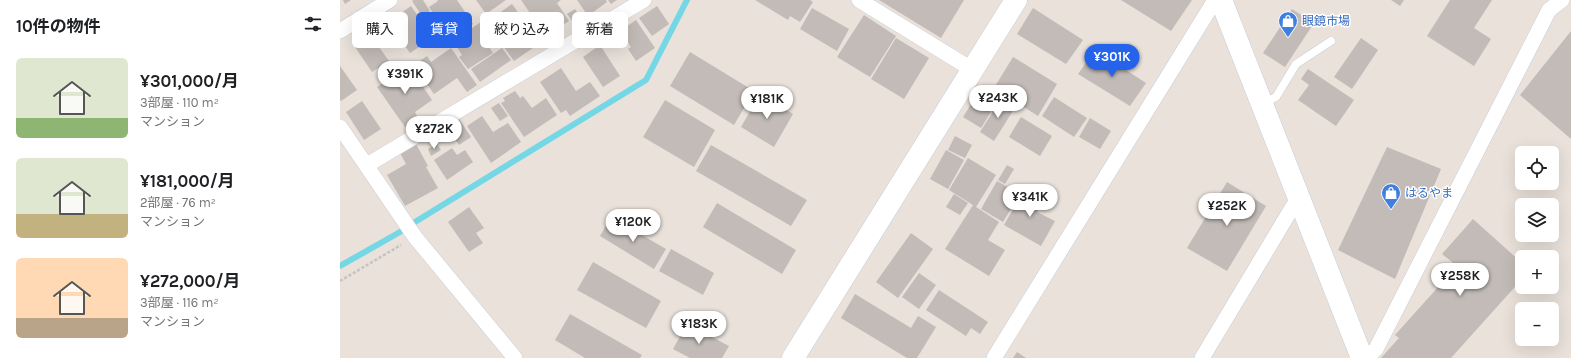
<!DOCTYPE html>
<html lang="ja">
<meta charset="utf-8">
<style>
:root{--surface:#fff;--page:#f2f2f2;--text:#202124;--muted:#757577;--accent:#2563eb}
body{margin:0;font-family:Karla,"Noto Sans JP",sans-serif;background:var(--page);color:var(--text);height:100vh;display:flex;flex-direction:column;font-size:15px;white-space:nowrap}
*{box-sizing:border-box;margin:0}
p{font-size:13px;color:var(--muted)}
.icon{flex:none;width:22px;height:22px;fill:none;stroke:currentColor;stroke-width:2;stroke-linecap:round;stroke-linejoin:round}
.map{position:relative;flex:1;overflow:hidden}
.details{display:flex;flex-direction:column;background:var(--surface);width:340px}
.details>*{flex:none}
.top-card{position:absolute;left:12px;top:12px;width:380px;height:36px;display:flex;gap:8px}
.tools{position:absolute;left:1175px;top:146px;display:grid;gap:8px}
.tools a{display:grid;place-items:center;width:44px;height:44px;border-radius:6px;background:var(--surface);box-shadow:0 4px 16px #0002;font-size:20px}
.price{position:absolute;translate:-50% -34px;padding:0 9px;border-radius:14px;background:#fff;color:#222;font-size:13px;line-height:26px;filter:drop-shadow(0 1px 2px #0008)}
.price::after{content:'';position:absolute;left:50%;top:24px;width:12px;height:9px;margin-left:-6px;background:inherit;clip-path:polygon(0 0,100% 0,50% 100%)}
.price.current{background:var(--accent);color:#fff}
ul{padding:0;list-style:none}
li{display:flex;align-items:center;gap:12px;height:100px;padding:0 16px}
li span{display:grid;place-items:center;flex:none;width:112px;height:80px;border-radius:6px;color:#555}
li>.icon{margin-inline-start:auto}
span .icon{width:48px;height:48px;fill:#fffc;stroke-width:1}
li b{font-size:17px}
h2{display:flex;justify-content:space-between;align-items:center;height:48px;padding:0 16px;font-size:17px}
.chip{padding:0 14px;border-radius:6px;background:var(--surface);box-shadow:0 4px 16px #0002;font-size:14px;line-height:36px}
.chip.current{background:var(--accent);color:#fff}
main{display:flex;flex:1;min-height:0}
.map>svg:first-child{display:block}
</style>
<main>
<section class="details">
<h2>10件の物件<svg class="icon" aria-label="filters" viewBox="0 0 24 24"><path d="M4 7h16M4 17h16"/><circle cx="9" cy="7" r="2"/><circle cx="15" cy="17" r="2"/></svg></h2>
<ul>
<li><span style="background:linear-gradient(#dfe7d0 75%,#8fb573 0)"><svg class="icon" aria-label="home" viewBox="0 0 24 24"><path d="M3 11l9-7 9 7M6 9v11h12V9"/></svg></span><div><b>¥301,000/月</b><p>3部屋 · 110 m²</p><p>マンション</p></div></li>
<li><span style="background:linear-gradient(#dfe7d0 70%,#c2b280 0)"><svg class="icon" aria-label="home" viewBox="0 0 24 24"><path d="M3 11l9-7 9 7M6 9v11h12V9"/></svg></span><div><b>¥181,000/月</b><p>2部屋 · 76 m²</p><p>マンション</p></div></li>
<li><span style="background:linear-gradient(#ffd9b3 75%,#b9a48a 0)"><svg class="icon" aria-label="home" viewBox="0 0 24 24"><path d="M3 11l9-7 9 7M6 9v11h12V9"/></svg></span><div><b>¥272,000/月</b><p>3部屋 · 116 m²</p><p>マンション</p></div></li>
</ul>
</section>
<div class="map">
<svg width="1231" height="358" viewBox="0 0 1231 358">
<rect width="100%" height="100%" fill="#e9e1da"/>
<g fill="none" stroke-linecap="round" stroke-linejoin="round">
<g stroke="#73d7e5" stroke-width="6">
<polyline points="75,222 306,80 347,0"/>
<polyline points="0,266 60,232"/>
</g>
</g>
<g fill="#c2bbb7">
<polygon points="3,0 11,0 5,4"/>
<polygon points="74,0 83,0 90,11 82,16 72,1"/>
<polygon points="97,0 117,0 133,24 110,39 89,7 98,1"/>
<polygon points="136,0 166,0 146,14"/>
<polygon points="181,0 221,0 217,3 229,21 206,36"/>
<polygon points="237,0 266,0 267,2 248,16"/>
<polygon points="268,0 277,0 271,4"/>
<polygon points="415,0 470,0 473,2 460,22 450,16 448,20"/>
<polygon points="539,0 624,0 601,38"/>
<polygon points="781,0 852,0 831,31"/>
<polygon points="1051,0 1064,0 1060,6"/>
<polygon points="1110,0 1152,0 1134,28 1151,39 1134,66 1087,36"/>
<polygon points="172,4 200,43 174,61 146,22"/>
<polygon points="71,6 93,38 70,53 48,22"/>
<polygon points="317,6 329,24 312,36 299,18"/>
<polygon points="472,8 509,29 497,51 460,29"/>
<polygon points="693,8 743,40 726,64 677,34"/>
<polygon points="235,9 243,21 236,26 227,14"/>
<polygon points="952,9 974,23 945,67 923,53"/>
<polygon points="524,15 556,36 530,77 497,57"/>
<polygon points="144,20 154,35 145,41 153,53 128,69 119,57 122,55 117,47 121,44 117,38"/>
<polygon points="296,20 315,48 296,61 288,49 291,47 280,31"/>
<polygon points="1231,31 1231,139 1180,95"/>
<polygon points="29,33 49,61 32,72 13,44"/>
<polygon points="556,38 589,58 564,99 531,79"/>
<polygon points="1021,38 1038,50 1012,89 994,77"/>
<polygon points="260,45 280,76 263,87 243,57"/>
<polygon points="111,48 137,85 127,92 117,78 94,94 74,65 87,56 91,62"/>
<polygon points="162,48 171,60 140,82 131,69"/>
<polygon points="755,50 806,83 790,106 738,74"/>
<polygon points="350,52 414,91 394,125 330,86"/>
<polygon points="673,57 717,84 698,116 654,88"/>
<polygon points="68,65 92,100 75,112 78,118 65,127 37,87"/>
<polygon points="0,66 17,90 1,101 0,100"/>
<polygon points="221,68 236,91 250,82 260,96 230,116 226,110 221,113 200,82"/>
<polygon points="968,69 1014,100 996,126 958,100 969,85 961,79"/>
<polygon points="175,91 180,98 183,96 192,108 206,98 217,115 184,137 161,103 165,101 163,98"/>
<polygon points="420,94 453,114 434,147 401,127"/>
<polygon points="662,97 676,106 654,141 640,132"/>
<polygon points="714,97 747,118 734,137 702,116"/>
<polygon points="325,100 375,130 354,167 303,137"/>
<polygon points="22,101 41,129 24,140 6,112"/>
<polygon points="633,101 651,112 641,128 623,117"/>
<polygon points="159,103 168,116 160,121 151,108"/>
<polygon points="142,116 153,132 168,123 181,142 151,163 127,126"/>
<polygon points="681,117 712,136 700,156 669,137"/>
<polygon points="750,118 771,131 760,149 739,137"/>
<polygon points="119,119 131,137 119,145 107,127"/>
<polygon points="615,136 632,145 625,158 608,150"/>
<polygon points="76,144 88,166 86,167 98,188 65,206 47,175 66,164 60,153"/>
<polygon points="97,144 101,150 91,156 88,149"/>
<polygon points="371,145 467,200 451,226 356,171"/>
<polygon points="1047,147 1101,169 1055,279 998,250"/>
<polygon points="112,148 117,155 125,150 133,162 107,180 94,160"/>
<polygon points="606,150 624,160 608,189 590,179"/>
<polygon points="628,158 656,175 636,207 659,222 648,240 665,250 649,276 605,249 633,205 609,190"/>
<polygon points="667,165 674,169 665,184 658,180"/>
<polygon points="657,181 680,194 663,222 641,209"/>
<polygon points="887,182 926,206 887,271 847,248"/>
<polygon points="685,188 704,199 697,212 715,221 701,246 664,225"/>
<polygon points="614,194 628,203 620,215 606,207"/>
<polygon points="377,203 456,250 442,274 363,227"/>
<polygon points="129,207 144,228 136,233 143,243 129,252 108,222"/>
<polygon points="271,217 326,249 314,269 260,236"/>
<polygon points="1133,219 1182,263 1182,279 1111,358 1041,358 1059,338 1055,335 1117,266 1102,254"/>
<polygon points="571,233 593,249 558,298 536,282"/>
<polygon points="331,249 374,273 363,295 319,271"/>
<polygon points="253,262 321,301 306,328 237,290"/>
<polygon points="579,273 596,285 579,309 562,297"/>
<polygon points="599,290 648,322 640,334 631,328 626,336 586,310"/>
<polygon points="515,294 571,328 578,316 596,327 577,358 567,358 501,318"/>
<polygon points="230,314 302,355 300,358 245,358 215,340"/>
<polygon points="347,324 389,346 382,358 350,358 333,349"/>
<polygon points="677,352 686,358 673,358"/>
</g>
<g fill="none" stroke-linecap="round" stroke-linejoin="round">
<g stroke="#c9ced9" stroke-width="9">
<polyline id="lane" points="922,104 936,97 956,64 991,41"/>
</g>
<g stroke="#c9ced9" stroke-width="16">
<g id="street">
<polyline points="519,0 633,70"/>
<polyline points="0,31 50,0"/>
<polyline points="0,127 75,237 175,358"/>
<polyline points="27,165 304,0"/>
<polyline points="654,358 875,0"/>
<polyline points="862,358 958,198"/>
<polyline points="1026,358 1036,349 1209,10 1222,0"/>
</g>
</g>
<g stroke="#c9ced9" stroke-width="23">
<g id="secondary">
<polyline points="881,0 1022,358"/>
<polyline points="453,358 676,0"/>
</g>
</g>
<polyline stroke="#c3c3c3" stroke-width="2.5" stroke-dasharray="3 2" stroke-linecap="butt" points="0,281 61,245"/>
<use href="#lane" stroke="#fff" stroke-width="8"/>
<use href="#street" stroke="#fff" stroke-width="15"/>
<use href="#secondary" stroke="#fff" stroke-width="22"/>
</g>
<defs>
<g id="shop-pin" transform="scale(1)"><path d="M0 17L-7.5 6A9.5 9.5 0 1 1 7.5 6Z" fill="#3f7fe0" stroke="#fff"/><path d="M-5-2.5h2.3a2.7 3.5 0 0 1 5.4 0H5L5.5 6h-11ZM-1.5-2.5h3a1.5 2.3 0 0 0-3 0Z" fill="#fff"/></g>
</defs>
<g fill-rule="evenodd">
<use href="#shop-pin" x="948" y="21"/>
<use href="#shop-pin" x="1051" y="193"/>
</g>
<g text-anchor="middle" dominant-baseline="central" stroke-width="3" stroke-linejoin="round" paint-order="stroke">
<g font-size="12" fill="#366cbe" stroke="#fff" text-anchor="start">
<text x="962" y="21">眼鏡市場</text>
<text x="1065" y="193">はるやま</text>
</g>
</g>
</svg>
<div class="tools">
<a><svg class="icon" aria-label="locate" viewBox="0 0 24 24"><circle cx="12" cy="12" r="6"/><path d="M12 2v4M12 18v4M2 12h4M18 12h4"/></svg></a>
<a><svg class="icon" aria-label="layers" viewBox="0 0 24 24"><path d="M12 4l9 5-9 5-9-5zM3 14l9 5 9-5"/></svg></a>
<a>+</a>
<a>−</a>
</div>
<b class="price current" style="left:772px;top:78px">¥301K</b>
<b class="price" style="left:65px;top:95px">¥391K</b>
<b class="price" style="left:658px;top:119px">¥243K</b>
<b class="price" style="left:427px;top:120px">¥181K</b>
<b class="price" style="left:94px;top:150px">¥272K</b>
<b class="price" style="left:690px;top:218px">¥341K</b>
<b class="price" style="left:887px;top:227px">¥252K</b>
<b class="price" style="left:293px;top:243px">¥120K</b>
<b class="price" style="left:1120px;top:297px">¥258K</b>
<b class="price" style="left:359px;top:345px">¥183K</b>
<div class="top-card">
<a class="chip">購入</a>
<a class="chip current">賃貸</a>
<a class="chip">絞り込み</a>
<a class="chip">新着</a>
</div>
</div>
</main>
